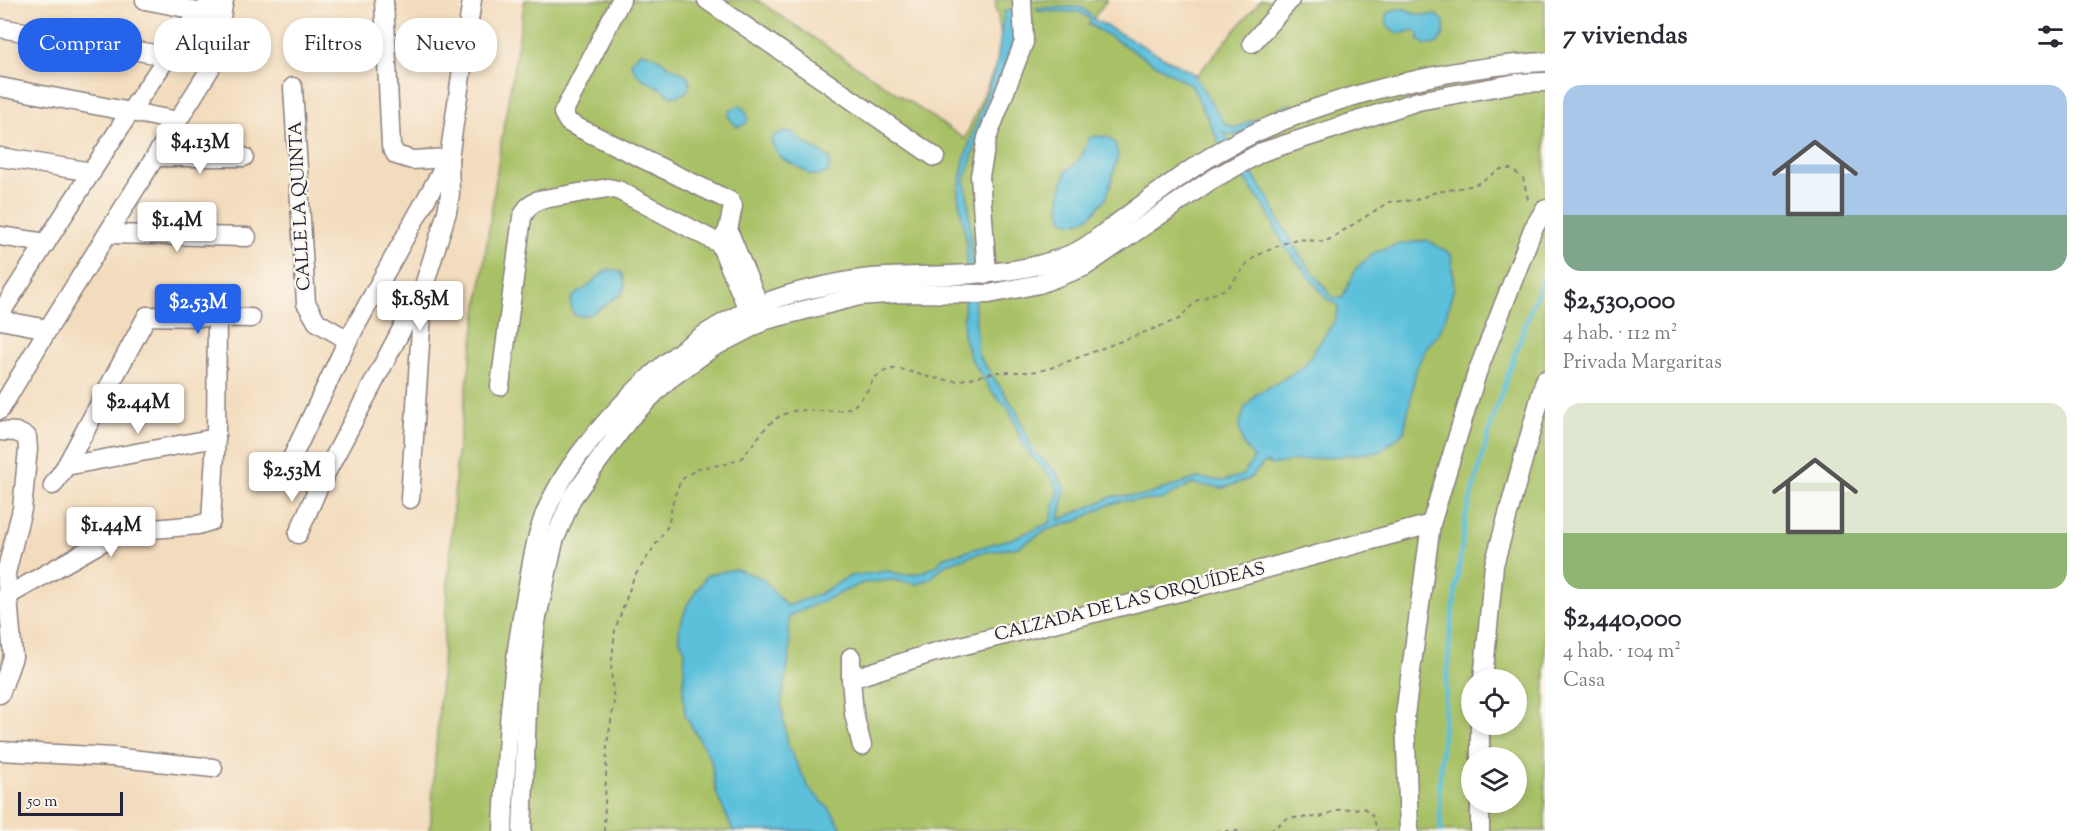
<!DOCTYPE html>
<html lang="es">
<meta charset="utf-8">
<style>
:root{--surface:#fff;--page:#f7f7f7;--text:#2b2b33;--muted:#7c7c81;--accent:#2563eb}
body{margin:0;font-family:"Sorts Mill Goudy",serif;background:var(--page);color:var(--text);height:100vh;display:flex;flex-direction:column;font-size:22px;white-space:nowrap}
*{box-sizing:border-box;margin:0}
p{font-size:20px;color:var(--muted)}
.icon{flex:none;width:33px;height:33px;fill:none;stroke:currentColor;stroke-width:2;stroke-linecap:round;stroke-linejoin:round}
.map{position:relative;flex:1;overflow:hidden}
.panel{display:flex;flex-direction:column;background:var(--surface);width:540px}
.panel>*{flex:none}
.hud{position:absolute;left:18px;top:18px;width:570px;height:54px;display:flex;gap:12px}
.controls{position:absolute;left:1461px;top:669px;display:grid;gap:12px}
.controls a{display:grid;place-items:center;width:66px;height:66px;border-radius:50%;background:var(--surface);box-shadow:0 3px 9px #0003;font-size:30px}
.scale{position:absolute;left:18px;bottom:15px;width:105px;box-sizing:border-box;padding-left:6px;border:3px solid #22223b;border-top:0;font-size:16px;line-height:21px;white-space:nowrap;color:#22223b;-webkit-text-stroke:4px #fbf7ec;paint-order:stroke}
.price{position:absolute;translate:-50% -51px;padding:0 14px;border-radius:6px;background:#fff;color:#222;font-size:20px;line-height:39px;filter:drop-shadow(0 2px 3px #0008)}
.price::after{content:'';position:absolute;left:50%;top:36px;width:18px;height:14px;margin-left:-9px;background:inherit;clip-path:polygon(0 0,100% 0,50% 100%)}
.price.active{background:var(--accent);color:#fff}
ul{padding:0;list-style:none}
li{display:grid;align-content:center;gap:12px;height:318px;padding:0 18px}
li span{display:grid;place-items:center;height:186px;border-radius:18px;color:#555}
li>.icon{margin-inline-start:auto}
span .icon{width:108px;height:108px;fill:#fffc;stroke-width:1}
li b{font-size:26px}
h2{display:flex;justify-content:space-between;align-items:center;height:72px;padding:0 18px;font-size:26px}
.pill{padding:0 21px;border-radius:24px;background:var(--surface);box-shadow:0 3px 9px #0003;font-size:21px;line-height:54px}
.pill.active{background:var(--accent);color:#fff}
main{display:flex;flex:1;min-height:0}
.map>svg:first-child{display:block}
</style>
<main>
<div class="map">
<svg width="1545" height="831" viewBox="0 0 1545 831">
<rect width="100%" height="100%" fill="#fbf7ec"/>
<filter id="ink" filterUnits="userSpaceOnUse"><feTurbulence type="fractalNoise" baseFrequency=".0167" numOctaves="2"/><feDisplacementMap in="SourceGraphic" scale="12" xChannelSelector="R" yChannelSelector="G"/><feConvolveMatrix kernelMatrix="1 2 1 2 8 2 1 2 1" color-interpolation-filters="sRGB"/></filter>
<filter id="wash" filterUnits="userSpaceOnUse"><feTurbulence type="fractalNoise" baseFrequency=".008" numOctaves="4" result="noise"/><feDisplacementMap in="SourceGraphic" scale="24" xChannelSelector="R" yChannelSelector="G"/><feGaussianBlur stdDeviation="1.35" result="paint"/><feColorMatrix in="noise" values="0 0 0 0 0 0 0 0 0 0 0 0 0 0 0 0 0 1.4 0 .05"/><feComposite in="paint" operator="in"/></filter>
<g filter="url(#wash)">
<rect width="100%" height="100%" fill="#f3dcbd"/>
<path fill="#a9c166" stroke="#667250" stroke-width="1.5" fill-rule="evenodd" d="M 525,0 L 757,0 L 965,139 L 1003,48 L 995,0 L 1107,0 L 1088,25 L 1197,75 L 1261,0 L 1545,0 L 1545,831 L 430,831 L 457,455 L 501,143 ZM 1472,680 L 1516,680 L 1516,724 L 1472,724 ZM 1472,758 L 1516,758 L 1516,802 L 1472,802 Z"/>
<g fill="#5cc0db" stroke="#3f718b" stroke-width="1.5">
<polygon points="1076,7 1083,8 1095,20 1193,73 1224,123 1235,128 1291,104 1291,112 1234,136 1223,132 1269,198 1279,220 1300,256 1333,298 1342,298 1357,267 1376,252 1396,245 1427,240 1451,254 1454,287 1446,316 1438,334 1426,348 1416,370 1404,432 1379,452 1292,461 1272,465 1265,462 1249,479 1223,488 1192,484 1161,500 1122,501 1108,505 1079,520 1047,530 1018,547 980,553 946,564 931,578 918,584 891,580 863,583 789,616 790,653 781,705 788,746 809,788 832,812 841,827 842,831 733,831 716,792 711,760 685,715 683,690 685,651 679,638 679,630 687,605 707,575 736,569 762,578 787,606 819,594 850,576 887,571 904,575 920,573 938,565 942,558 1014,538 1050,523 1058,490 1051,477 1031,456 1022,442 1009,409 991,391 970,357 963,335 967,245 958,195 964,160 997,62 1004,12 1014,8 1016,41 988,107 965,179 969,209 978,355 1016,410 1033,450 1057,473 1065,490 1059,520 1114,496 1144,496 1197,478 1223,481 1243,475 1254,458 1243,444 1239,426 1245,408 1256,394 1275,384 1303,367 1335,320 1339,306 1327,299 1285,247 1267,211 1220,145 1192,86 1092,26 1088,17 1079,12 1037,11 1037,8"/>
<polygon points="1396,9 1405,9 1418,15 1436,15 1444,21 1444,34 1437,44 1426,45 1419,40 1419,34 1414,30 1398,34 1389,28 1386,21 1388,13"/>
<path d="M 640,52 C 654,53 659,60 671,67 C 676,70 682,72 688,76 L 690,84 L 687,92 L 677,96 L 670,96 C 656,80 639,86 631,62 Z"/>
<path d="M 741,106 L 748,115 L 747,123 L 737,127 L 728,116 C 730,108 733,107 741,106 Z"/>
<path d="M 783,132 L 793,132 L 799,139 L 830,158 L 829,172 L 820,175 L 810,175 C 792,159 781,167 771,141 L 775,135 Z"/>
<path d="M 1096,136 L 1108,137 L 1115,143 L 1118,156 L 1107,197 L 1092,215 L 1081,221 L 1071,223 L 1063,220 C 1057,204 1061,188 1066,171 C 1080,161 1083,156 1089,138 Z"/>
<path d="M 607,270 L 616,270 L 623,274 L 625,285 L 622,294 C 607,301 591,322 573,314 C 567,294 574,297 587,287 C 594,281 599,275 607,270 Z"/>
</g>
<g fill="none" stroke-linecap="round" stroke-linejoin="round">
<polyline stroke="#5cc0db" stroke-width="4.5" points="1441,831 1439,790 1450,633 1466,515 1493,418 1526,322 1545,274"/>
</g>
</g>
<g filter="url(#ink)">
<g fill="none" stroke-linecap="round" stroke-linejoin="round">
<g stroke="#8a7f7c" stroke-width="21">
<g id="minor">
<polyline points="145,0 181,7 206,16"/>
<polyline points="621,0 563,113 568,122 577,127 730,201 733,206 728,230 720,244"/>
<polyline points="707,0 935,157"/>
<polyline points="0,28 167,56"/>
<polyline points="1252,43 1290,0"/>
<polyline points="0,87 178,121"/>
<polyline points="293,87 306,303 317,322 348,340"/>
<polyline points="0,157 92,172"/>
<polyline points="156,157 244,157"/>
<polyline points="728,230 764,317"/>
<polyline points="108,234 247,237"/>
<polyline points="0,236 46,243"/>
<polyline points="720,244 752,319"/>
<polyline points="987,274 980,176 987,138 1024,42 1022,0"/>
<polyline points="0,314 130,112 198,12 223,2"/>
<polyline points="0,320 48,329"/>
<polyline points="500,386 522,217 528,207 538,200 608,188 618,190 720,244"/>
<polyline points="0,410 48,329 210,69 215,52 224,0"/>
<polyline points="0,431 16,432 27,437 28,449 22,509 6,573 13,657 0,694"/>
<polyline points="66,466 216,438"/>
<polyline points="53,485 66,466 147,316 251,318"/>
<polyline points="319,486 292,472 289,464 348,340 449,158 472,0"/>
<polyline points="410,499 423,297"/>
<polyline points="298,534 319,486 423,289 447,212 450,194 449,158 412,160 396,155 391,146 384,0"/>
<polyline points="7,596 120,532 198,525 211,521 216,438 217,317"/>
<polyline points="851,657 851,679 932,653 1183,591 1431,524"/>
<polyline points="851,679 854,714 862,746"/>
<polyline points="1483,680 1494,565 1545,380"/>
<polyline points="1480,724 1480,758"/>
<polyline points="0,751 112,757 213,768"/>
<polyline points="1480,802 1480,831"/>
<path d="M 503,831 C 506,750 511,670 527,590 C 531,568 534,546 541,525 C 552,490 575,458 598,431 C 655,364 726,306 815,288 C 834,284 854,279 873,278 C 941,273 1012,281 1076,252 C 1089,246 1101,235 1112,227 C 1142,205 1171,182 1202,162 C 1292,104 1438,67 1545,62"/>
<polyline points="522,831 528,686 536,622 554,541 572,498 629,419 668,380 712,348 766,320 859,296 900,293 989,294 1039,284 1084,267 1211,180 1262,152 1418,101 1517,83 1545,82"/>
<polyline points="1409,831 1405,715 1431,524 1477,373 1533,229 1545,209"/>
</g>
</g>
<g stroke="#8a7f7c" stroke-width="2" stroke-dasharray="4.5 4.5" stroke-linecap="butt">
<polyline points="604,831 607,744 614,704 611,670 615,630 634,577 668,526 674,497 681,480 698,468 726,464 741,459 768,425 781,415 797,410 820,411 841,410 853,407 865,394 874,378 885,371 897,368 932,378 957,381 996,372 1031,372 1048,369 1179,319 1196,301 1228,288 1247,264 1256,256 1282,244 1297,239 1325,242 1389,202 1416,200 1433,193 1475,185 1501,169 1511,169 1523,178 1528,199 1532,201"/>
<polyline points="1216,831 1239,831"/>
<polyline points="1270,831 1288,818 1320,817 1337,810 1364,808 1372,815 1378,831"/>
</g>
<use href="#minor" stroke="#fff" stroke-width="18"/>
</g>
</g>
<g text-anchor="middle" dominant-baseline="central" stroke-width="4.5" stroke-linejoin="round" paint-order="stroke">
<g font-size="18" fill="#22223b" stroke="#fbf7ec">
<text transform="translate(301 206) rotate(-93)">CALLE LA QUINTA</text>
<text transform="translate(1130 603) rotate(-14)">CALZADA DE LAS ORQUÍDEAS</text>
</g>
</g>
</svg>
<div class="controls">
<a><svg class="icon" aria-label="locate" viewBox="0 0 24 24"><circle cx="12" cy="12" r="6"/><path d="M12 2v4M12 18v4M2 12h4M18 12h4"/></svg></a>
<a><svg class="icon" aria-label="layers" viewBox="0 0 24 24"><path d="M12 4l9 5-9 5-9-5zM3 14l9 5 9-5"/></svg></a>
</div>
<div class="scale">50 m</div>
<b class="price" style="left:200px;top:175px">$4.13M</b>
<b class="price" style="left:177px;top:253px">$1.4M</b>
<b class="price" style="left:420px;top:332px">$1.85M</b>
<b class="price active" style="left:198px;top:335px">$2.53M</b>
<b class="price" style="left:138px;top:435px">$2.44M</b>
<b class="price" style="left:292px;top:503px">$2.53M</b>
<b class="price" style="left:111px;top:558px">$1.44M</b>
<div class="hud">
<a class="pill active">Comprar</a>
<a class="pill">Alquilar</a>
<a class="pill">Filtros</a>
<a class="pill">Nuevo</a>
</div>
</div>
<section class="panel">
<h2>7 viviendas<svg class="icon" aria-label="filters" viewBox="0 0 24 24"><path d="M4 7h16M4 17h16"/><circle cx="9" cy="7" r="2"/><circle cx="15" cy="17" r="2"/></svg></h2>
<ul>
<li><span style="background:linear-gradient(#a9c7e8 70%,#7fa58c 0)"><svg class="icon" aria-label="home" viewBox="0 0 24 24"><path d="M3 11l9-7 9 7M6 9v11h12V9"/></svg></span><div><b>$2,530,000</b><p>4 hab. · 112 m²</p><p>Privada Margaritas</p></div></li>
<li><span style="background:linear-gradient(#dfe7d0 70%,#8fb573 0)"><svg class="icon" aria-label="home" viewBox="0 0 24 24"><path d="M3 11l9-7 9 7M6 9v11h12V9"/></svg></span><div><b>$2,440,000</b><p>4 hab. · 104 m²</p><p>Casa</p></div></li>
</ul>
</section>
</main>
